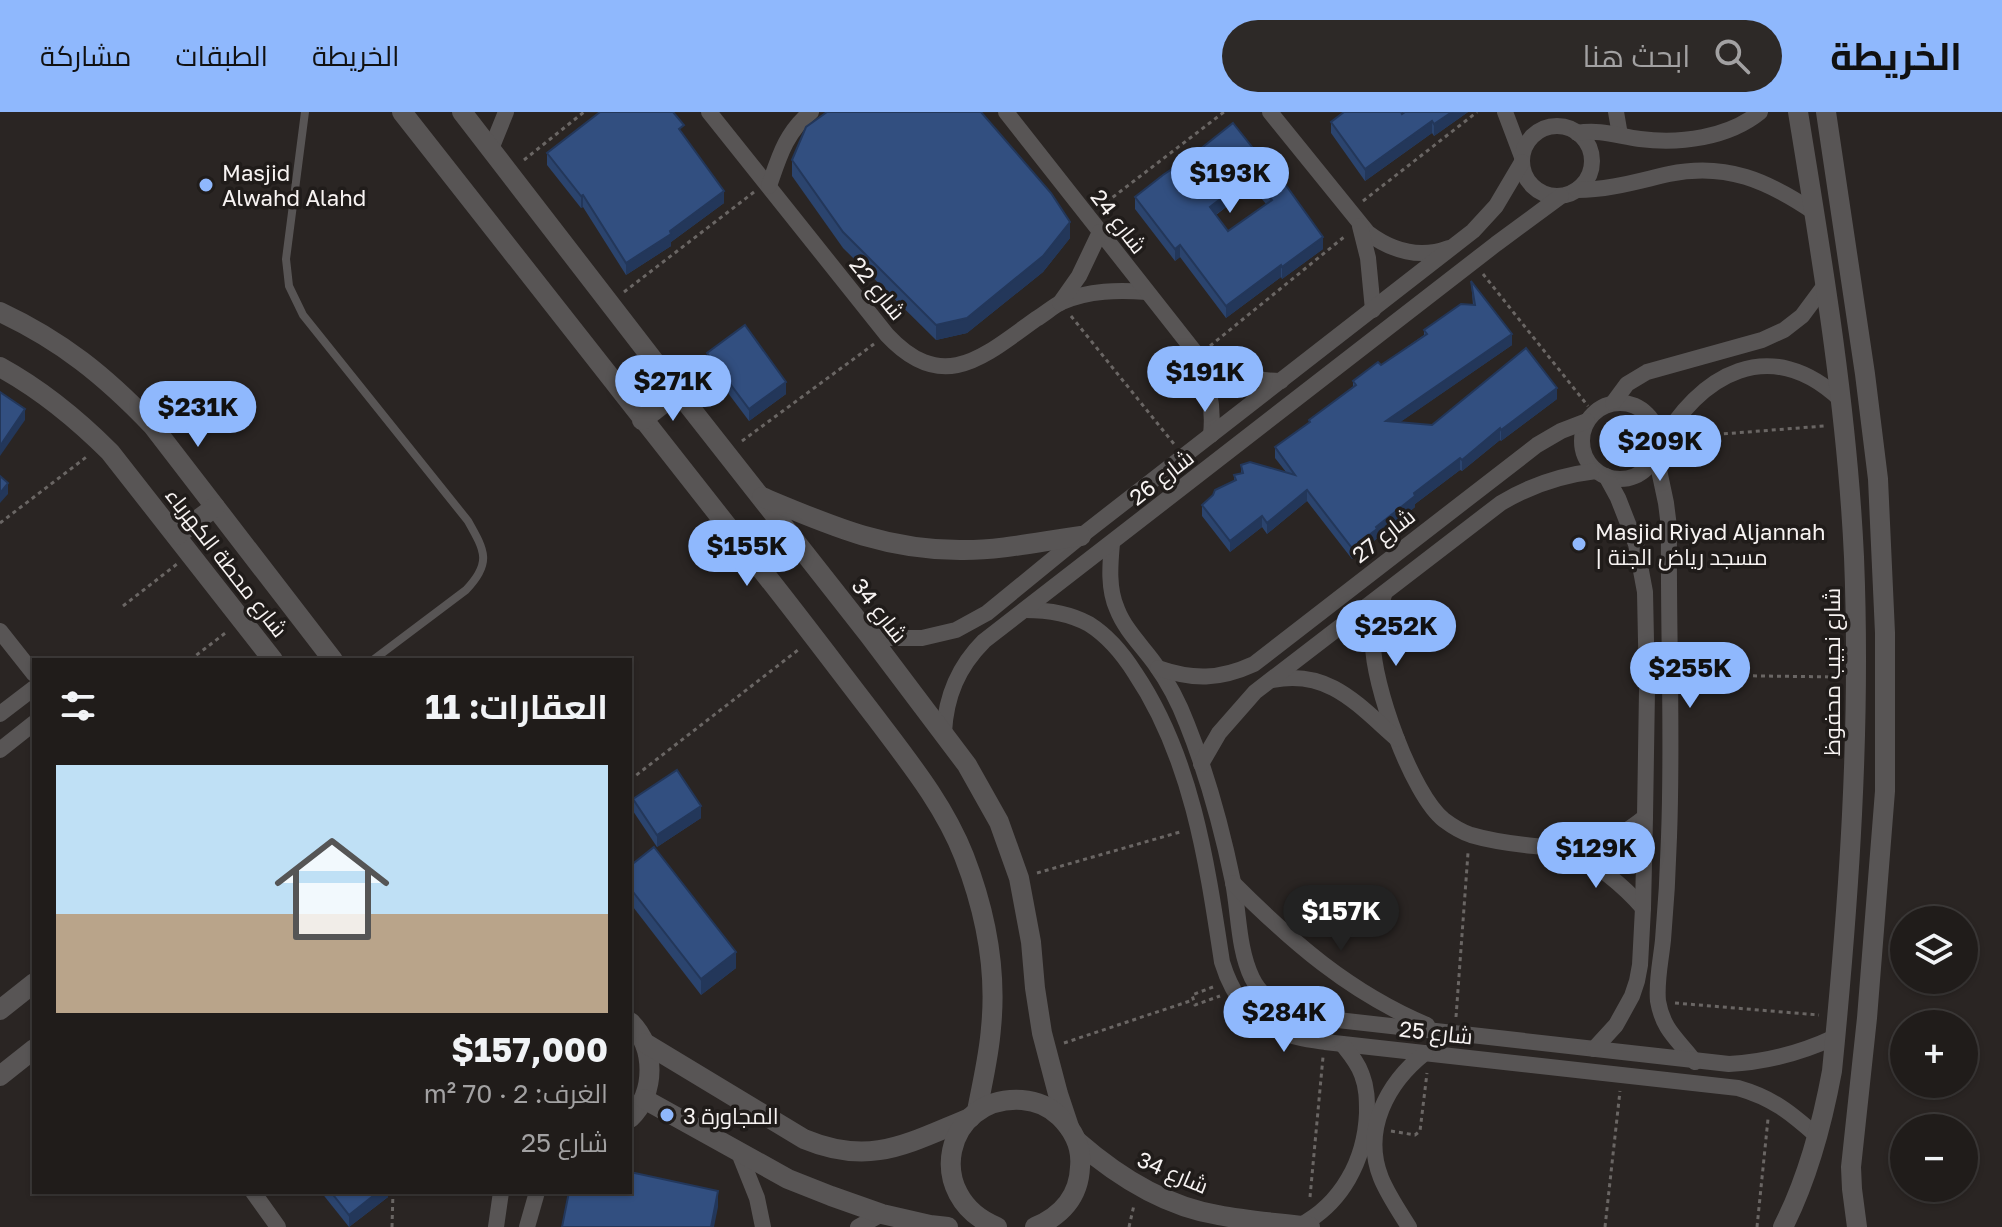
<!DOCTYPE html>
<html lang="ar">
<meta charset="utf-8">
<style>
:root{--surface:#201c1a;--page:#2d2927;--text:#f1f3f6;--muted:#a2a1a2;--line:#3d3a39;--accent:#8fb8fd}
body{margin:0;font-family:"Golos Text",Cairo,sans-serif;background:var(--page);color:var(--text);direction:rtl;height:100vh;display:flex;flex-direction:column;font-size:30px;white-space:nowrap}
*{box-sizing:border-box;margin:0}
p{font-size:26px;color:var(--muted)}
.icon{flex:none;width:44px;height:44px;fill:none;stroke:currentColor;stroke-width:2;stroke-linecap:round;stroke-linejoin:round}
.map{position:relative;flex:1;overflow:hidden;direction:ltr}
.side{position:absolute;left:32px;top:546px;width:600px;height:536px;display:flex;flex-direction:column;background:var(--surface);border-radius:0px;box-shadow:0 2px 6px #0004,0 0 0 2px var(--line);direction:rtl}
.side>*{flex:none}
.fabs{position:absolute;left:1890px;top:794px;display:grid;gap:16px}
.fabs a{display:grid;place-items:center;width:88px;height:88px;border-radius:50%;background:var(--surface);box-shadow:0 2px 6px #0004,0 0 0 2px var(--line);font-size:40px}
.price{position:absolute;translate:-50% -68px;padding:0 18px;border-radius:28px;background:var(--accent);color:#111;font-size:26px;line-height:52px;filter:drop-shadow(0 2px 4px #0008)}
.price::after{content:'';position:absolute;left:50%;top:48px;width:24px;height:18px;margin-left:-12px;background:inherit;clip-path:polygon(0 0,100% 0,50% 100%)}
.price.selected{background:#222;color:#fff}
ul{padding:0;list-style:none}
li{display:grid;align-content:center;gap:16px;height:424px;padding:0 24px}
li+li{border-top:2px solid var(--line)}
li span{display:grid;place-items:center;height:248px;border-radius:0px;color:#555}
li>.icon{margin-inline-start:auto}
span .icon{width:144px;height:144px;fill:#fffc;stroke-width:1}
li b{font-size:34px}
h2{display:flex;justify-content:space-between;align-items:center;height:96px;padding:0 24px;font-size:34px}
header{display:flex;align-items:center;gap:48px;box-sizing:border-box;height:112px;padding:0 40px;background:var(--accent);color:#111}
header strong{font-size:38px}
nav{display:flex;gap:44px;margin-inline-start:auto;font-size:28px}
.search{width:560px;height:72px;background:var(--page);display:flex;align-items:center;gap:20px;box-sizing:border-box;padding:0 28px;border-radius:44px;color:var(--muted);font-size:30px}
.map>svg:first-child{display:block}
</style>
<header>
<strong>الخريطة</strong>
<div class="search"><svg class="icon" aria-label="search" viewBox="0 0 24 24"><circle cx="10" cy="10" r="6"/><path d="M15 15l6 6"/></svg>ابحث هنا</div>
<nav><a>الخريطة</a><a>الطبقات</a><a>مشاركة</a></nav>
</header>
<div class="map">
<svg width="2002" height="1115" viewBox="0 0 2002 1115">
<rect width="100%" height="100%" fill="#2a2523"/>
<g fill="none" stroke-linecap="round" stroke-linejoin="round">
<g stroke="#6a6664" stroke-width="3" stroke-dasharray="4 4" stroke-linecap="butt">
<polyline points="524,48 584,0"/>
<polyline points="1363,89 1477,0"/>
<polyline points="1100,95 1224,0"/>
<polyline points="1483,162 1588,294"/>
<polyline points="624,180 754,80"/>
<polyline points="1071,204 1174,332"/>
<polyline points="1210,234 1344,125"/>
<polyline points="1684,325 1824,314"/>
<polyline points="742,329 874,232"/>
<polyline points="0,411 89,343"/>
<polyline points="123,494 177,452"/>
<polyline points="190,548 228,519"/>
<polyline points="1689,563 1837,565"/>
<polyline points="630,668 798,538"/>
<polyline points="1037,761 1180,720"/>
<polyline points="1213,875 1192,883 1195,893 1220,884"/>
<polyline points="1675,891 1819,903"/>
<polyline points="1456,905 1468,741"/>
<polyline points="1064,931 1193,888"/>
<polyline points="1391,1019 1415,1023 1420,1019 1427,961"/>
<polyline points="1310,1085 1323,945"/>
<polyline points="392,1115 393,1080"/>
<polyline points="1129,1115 1134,1093"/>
<polyline points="1605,1115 1620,979"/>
<polyline points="1757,1115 1768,1007"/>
</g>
<path stroke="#585555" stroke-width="8" d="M 305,0 L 286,147 L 289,174 L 303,203 L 468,409 C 485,439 492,451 466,478 L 373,548"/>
<g stroke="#585555" stroke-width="16">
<path d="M 709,0 L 887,223 C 943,283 983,245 1036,207 C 1045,202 1053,194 1062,190 C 1089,178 1119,178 1147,180"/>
<path d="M 1006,0 L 1198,244 C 1209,270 1214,295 1211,323"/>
<path d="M 1270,0 L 1368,121 C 1392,139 1420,147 1449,136"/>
<polyline points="1505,0 1522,45"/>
<polyline points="1616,0 1620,23"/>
<circle cx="1557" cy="49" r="35"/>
<path d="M 1577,21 C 1600,17 1618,24 1640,27 C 1680,32 1728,26 1760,0"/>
<polyline points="491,37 506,0"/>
<path d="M 769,74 C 779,45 786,20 811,0"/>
<path d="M 1577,78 C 1609,78 1638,69 1669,62 C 1726,50 1768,69 1814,100"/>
<polyline points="1360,114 1368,146 1373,198"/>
<polyline points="1060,191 1079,164 1100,120"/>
<path d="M 1198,244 C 1224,261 1250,269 1281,269"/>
<circle cx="1620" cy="329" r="38"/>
<polyline points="1613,291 1627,272 1647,260 1762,228 1784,218 1802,204 1825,173"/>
<path d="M 1658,337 C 1699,261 1771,221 1842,289"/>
<path d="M 1656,344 L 1666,391 L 1669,415 C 1668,519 1673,622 1669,725 C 1668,760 1666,794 1663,828 C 1661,848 1656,869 1658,889 C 1663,919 1679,928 1695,950"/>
<path d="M 1112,431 C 1110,453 1108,477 1117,497 C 1125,518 1143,535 1155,552 C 1168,570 1179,591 1187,612 C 1207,662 1222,717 1233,770 C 1239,801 1238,837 1252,866 C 1263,889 1287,901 1311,905 L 1729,952 C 1768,950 1801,941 1835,925"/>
<path d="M 1384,483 C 1378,498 1373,513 1373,530 C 1372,571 1412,683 1444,708 C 1452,714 1462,720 1471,723 C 1498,731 1565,740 1592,734 C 1612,729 1629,718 1645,705"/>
<path d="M 1025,498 C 1047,498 1069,501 1089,512 C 1108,524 1123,542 1135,561 C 1192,646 1207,751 1222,850 C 1233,886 1255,915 1293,924 C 1303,927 1314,928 1325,930 L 1738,976 C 1773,986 1791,1001 1817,1024"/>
<polyline points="0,519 34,562"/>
<polyline points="869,523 887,526 922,526 956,518 987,501 1081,424 1473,119 1496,94 1522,50"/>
<path d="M 1158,556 C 1193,568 1219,568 1254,552 L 1537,333 L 1561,319 L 1587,309"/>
<path d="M 1273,568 C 1329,557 1358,593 1397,627"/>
<polyline points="0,602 34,576"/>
<path d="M 944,620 C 946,584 958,555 984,529 L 1496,132 L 1561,84"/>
<polyline points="0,638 34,611"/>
<path d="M 1201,652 L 1219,621 L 1255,580 L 1501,391 C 1531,373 1561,363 1596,359"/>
<path d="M 1569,738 C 1598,753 1621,771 1643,796"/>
<path d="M 1233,771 C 1292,830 1349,880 1427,913"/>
<polyline points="1594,937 1616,913 1632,884 1637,869 1640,853 1643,796 1645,705 1647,578 1645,480 1636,432 1618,386 1606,364"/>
<polyline points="739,1041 757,1086 763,1115"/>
<polyline points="253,1080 278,1115"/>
<path d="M 1299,1114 C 1342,1092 1365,1048 1367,1001 C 1367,988 1367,976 1362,963 C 1358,951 1350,942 1342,932"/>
<polyline points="496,1115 501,1080"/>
<polyline points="527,1115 537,1080"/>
<polyline points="858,1115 882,1102"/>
<path d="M 1409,1115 C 1399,1099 1388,1083 1381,1066 C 1362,1018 1387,971 1425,941"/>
</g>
<g stroke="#585555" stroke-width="20">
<path d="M 402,0 C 522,155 643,309 765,462 C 803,510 839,558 876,606 C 909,650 944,693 964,744 C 985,798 997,857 991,916 C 989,944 982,972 977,999"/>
<polyline points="462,0 678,280 869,523 967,653 999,710 1019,766 1031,830 1035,876 1042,921 1058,982 1069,1015"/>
<polyline points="1826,0 1865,262 1878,367 1885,521 1885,679 1867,906 1851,1055 1852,1077 1857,1115"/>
<path d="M 0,200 C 62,229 105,264 152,313 L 333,548"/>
<path d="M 0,255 C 42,278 77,307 110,340 L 273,548"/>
<polyline points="642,308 678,280"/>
<path d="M 762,385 C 831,414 888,439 964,438 C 1003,438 1042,429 1081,424"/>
<polyline points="177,423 215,395"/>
<polyline points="0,898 34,871"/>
<path d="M 630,910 C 656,935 656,981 630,1006"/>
<path d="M 645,931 L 804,1027 C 871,1055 908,1031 970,1006"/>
<polyline points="0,964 34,937"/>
<polyline points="644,987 788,1067 831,1084 882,1102 930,1113 948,1115"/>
<path d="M 1077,1029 C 1117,1064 1164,1094 1218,1103 C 1248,1109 1279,1111 1310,1115"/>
<path d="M 997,1115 C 922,1085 944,983 1022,988 C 1036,989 1050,995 1060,1005 C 1074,1019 1082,1036 1080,1055 C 1079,1085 1061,1104 1035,1115"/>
<path d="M 1783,1115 C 1808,1066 1822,1013 1832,959 C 1849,788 1861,617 1854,445 C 1847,295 1822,147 1798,0"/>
</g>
</g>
<g fill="#2b446e" fill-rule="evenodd">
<polygon points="1468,0 1434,24 1432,21 1365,69 1331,21 1331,10 1402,2"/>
<path d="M 1233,11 L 1323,137 L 1282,167 L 1281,165 L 1226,206 L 1180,145 L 1175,149 L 1135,97 L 1135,85 L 1179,54 ZM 1252,75 L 1266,92 L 1228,119 L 1216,103 Z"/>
<polygon points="684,24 724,91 671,130 671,134 626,163 583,95 581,96 547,53 547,41"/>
<polygon points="792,48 1070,126 1043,160 967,221 936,228 843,136 792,64"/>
<polygon points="1471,169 1512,233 1400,310 1432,313 1557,287 1501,329 1500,328 1462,359 1460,358 1415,392 1415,395 1352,447 1307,389 1267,422 1262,415 1230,440 1202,404 1202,393 1234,369 1234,363 1241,362 1241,353 1286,360 1275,346 1275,335 1309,311 1309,308 1353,276 1353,269 1381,253 1424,223 1424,218 1473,193"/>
<polygon points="707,241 786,282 749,309 707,253"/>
<polygon points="633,687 701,706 657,735 633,699"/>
<polygon points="630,754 736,856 701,883 630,791"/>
<polygon points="321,1080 388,1080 388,1085 349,1115"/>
</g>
<g fill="#23375a">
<polygon points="1452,0 1468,0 1434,24 1434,12"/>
<polygon points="1432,9 1432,21 1365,69 1365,57"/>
<polygon points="1252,63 1252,75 1210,107 1210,95"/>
<polygon points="724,79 724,91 671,130 671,134 626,163 626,151"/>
<polygon points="583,83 583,95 581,96 581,84"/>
<polygon points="1070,110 1070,126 1043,160 967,221 936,228 936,213"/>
<polygon points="1323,125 1323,137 1282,167 1282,155"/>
<polygon points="1180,133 1180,145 1175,149 1175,137"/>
<polygon points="1281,153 1281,165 1226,206 1226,194"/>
<polygon points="1512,222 1512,233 1386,320 1386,309"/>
<polygon points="786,270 786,282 749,309 749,297"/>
<polygon points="1557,276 1557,287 1501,329 1501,318"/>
<polygon points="25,297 25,308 0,344 0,334"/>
<polygon points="1500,316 1500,328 1462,359 1462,348"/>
<polygon points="1460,346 1460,358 1415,392 1415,395 1352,447 1352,436 1414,381"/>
<polygon points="8,371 8,382 0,391 0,381"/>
<polygon points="1307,378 1307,389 1267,422 1267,411"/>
<polygon points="1262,404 1262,415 1230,440 1230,429"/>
<polygon points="701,694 701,706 657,735 657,723"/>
<polygon points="736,840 736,856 701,883 701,867"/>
<polygon points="718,1079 718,1095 714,1115 711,1115"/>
<polygon points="378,1080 388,1080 388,1085 349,1115 349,1103"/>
</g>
<g fill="#324f80" stroke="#23375a" stroke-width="2" fill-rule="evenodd">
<polygon points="600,0 673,0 684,13 679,17 724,79 670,119 671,122 626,151 583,83 581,84 547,41"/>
<polygon points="827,0 981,0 1051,81 1070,110 1043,144 967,206 936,213 843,120 792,48 806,15"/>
<polygon points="1344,0 1401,0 1402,2 1405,0 1452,0 1434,12 1432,9 1365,57 1331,10"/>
<path d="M 1233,11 L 1283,74 L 1285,72 L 1323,125 L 1282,155 L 1281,153 L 1226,194 L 1180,133 L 1175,137 L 1135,85 L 1163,63 L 1178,53 L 1179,54 ZM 1252,63 L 1272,88 L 1228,119 L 1210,95 Z"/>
<polygon points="1471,169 1512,222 1386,309 1432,313 1526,236 1557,276 1501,318 1500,316 1462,348 1460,346 1414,381 1415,384 1376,415 1377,417 1352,436 1307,378 1267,411 1262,404 1230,429 1202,393 1213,383 1215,378 1236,368 1234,363 1243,361 1241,353 1250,350 1295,363 1275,335 1310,310 1309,308 1356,273 1353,269 1378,250 1381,253 1427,222 1424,218 1461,192 1475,193"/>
<polygon points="745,213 786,270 749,297 707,241"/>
<polygon points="0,280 25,297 0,334"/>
<polygon points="0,364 8,371 0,381"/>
<polygon points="677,658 701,694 657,723 633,687"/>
<polygon points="654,735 736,840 701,867 630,776 630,754"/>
<polygon points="630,1060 718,1079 711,1115 562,1115 569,1080 630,1080"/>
<polygon points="331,1080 378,1080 349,1103"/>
</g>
<g fill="#8fb8fd" stroke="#201c1a" stroke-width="3">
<circle cx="206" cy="73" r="8"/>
<circle cx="1579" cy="432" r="8"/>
<circle cx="667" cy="1003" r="8"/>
</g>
<g text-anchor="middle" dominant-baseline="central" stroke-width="7" stroke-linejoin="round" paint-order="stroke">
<g font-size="22" fill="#f7f3f2" stroke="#201c1a" text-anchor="start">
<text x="222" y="60">Masjid<tspan x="222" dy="25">Alwahd Alahd</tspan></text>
<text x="1595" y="419">Masjid Riyad Aljannah<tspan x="1595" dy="25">| مسجد رياض الجنة</tspan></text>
<text x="683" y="1003">المجاورة 3</text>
</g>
<g font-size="22" fill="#f7f3f2" stroke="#201c1a">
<text transform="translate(1119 109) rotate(52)">شارع 24</text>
<text transform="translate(878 176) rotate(51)">شارع 22</text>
<text transform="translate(1161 365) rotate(-38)">شارع 26</text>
<text transform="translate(1383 423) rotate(-38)">شارع 27</text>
<text transform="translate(227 450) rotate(52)">شارع محطة الكهرباء</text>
<text transform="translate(880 498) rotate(52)">شارع 34</text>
<text transform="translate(1831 560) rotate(-90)">شارع نجيب محفوظ</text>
<text transform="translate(1436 920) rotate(6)">شارع 25</text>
<text transform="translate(1173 1060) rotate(23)">شارع 34</text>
</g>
</g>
</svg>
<div class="fabs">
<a><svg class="icon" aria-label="layers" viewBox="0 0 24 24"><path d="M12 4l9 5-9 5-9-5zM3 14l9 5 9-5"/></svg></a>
<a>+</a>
<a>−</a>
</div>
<b class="price" style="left:1230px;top:103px">$193K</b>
<b class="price" style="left:1205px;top:302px">$191K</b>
<b class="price" style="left:673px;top:311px">$271K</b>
<b class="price" style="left:198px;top:337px">$231K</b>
<b class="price" style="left:1660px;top:371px">$209K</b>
<b class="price" style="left:747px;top:476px">$155K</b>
<b class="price" style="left:1396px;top:556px">$252K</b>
<b class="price" style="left:1690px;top:598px">$255K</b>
<b class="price" style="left:1596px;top:778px">$129K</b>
<b class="price selected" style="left:1341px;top:841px">$157K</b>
<b class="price" style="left:1284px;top:942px">$284K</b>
<section class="side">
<h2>العقارات: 11<svg class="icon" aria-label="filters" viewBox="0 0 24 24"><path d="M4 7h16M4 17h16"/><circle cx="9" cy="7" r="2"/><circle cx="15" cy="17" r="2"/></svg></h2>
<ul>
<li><span style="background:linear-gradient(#bfe0f5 60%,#b9a48a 0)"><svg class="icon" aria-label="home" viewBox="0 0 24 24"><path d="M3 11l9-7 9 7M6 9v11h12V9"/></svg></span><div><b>$157,000</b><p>الغرف: 2 · 70 m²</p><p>شارع 25</p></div></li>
</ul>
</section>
</div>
